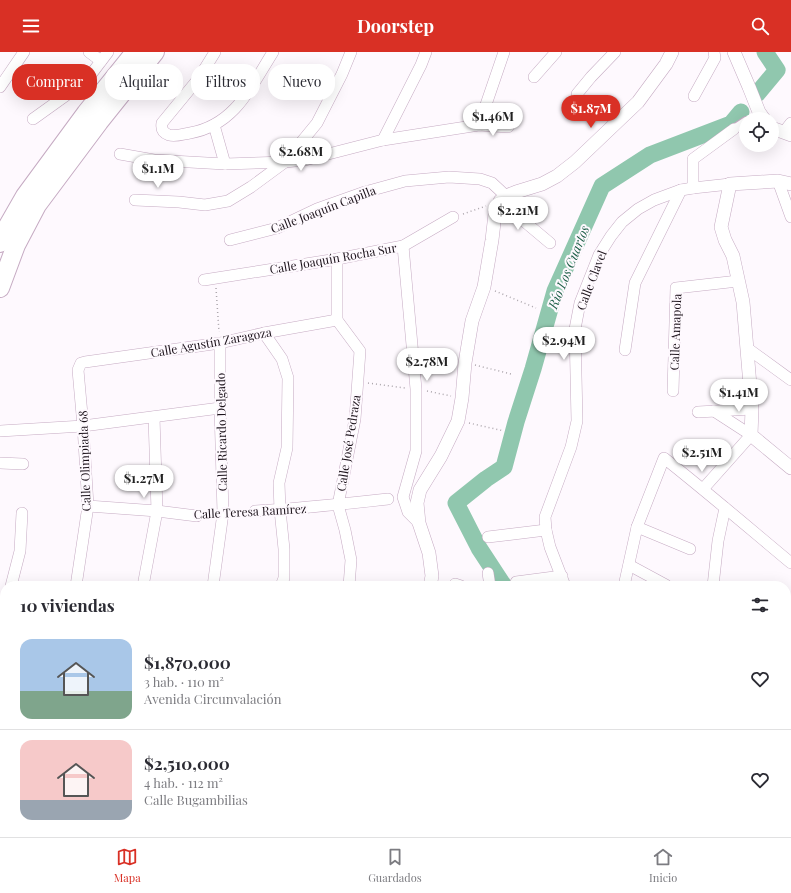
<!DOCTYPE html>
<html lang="es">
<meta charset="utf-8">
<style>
:root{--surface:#fff;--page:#f7f7f7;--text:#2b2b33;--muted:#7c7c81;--line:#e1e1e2;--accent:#d93025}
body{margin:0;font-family:"Playfair Display",serif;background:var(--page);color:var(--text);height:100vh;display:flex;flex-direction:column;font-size:15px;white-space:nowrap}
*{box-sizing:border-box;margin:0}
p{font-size:13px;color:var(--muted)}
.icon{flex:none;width:22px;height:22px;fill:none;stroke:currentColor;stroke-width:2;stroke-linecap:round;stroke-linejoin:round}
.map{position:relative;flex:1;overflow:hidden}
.side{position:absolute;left:0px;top:529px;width:791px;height:256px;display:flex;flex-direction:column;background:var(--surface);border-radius:16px 16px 0 0;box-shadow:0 4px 16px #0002}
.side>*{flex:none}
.banner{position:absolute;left:12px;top:12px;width:400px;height:36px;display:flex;gap:8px}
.fabs{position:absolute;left:739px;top:60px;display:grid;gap:8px}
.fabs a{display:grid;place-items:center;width:40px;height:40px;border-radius:50%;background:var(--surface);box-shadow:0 4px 16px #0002;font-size:20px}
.price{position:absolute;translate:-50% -34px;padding:0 9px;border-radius:14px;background:#fff;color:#222;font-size:13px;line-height:26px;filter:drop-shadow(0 1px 2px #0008)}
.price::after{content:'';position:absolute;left:50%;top:24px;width:12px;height:9px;margin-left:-6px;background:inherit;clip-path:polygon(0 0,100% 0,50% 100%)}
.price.current{background:var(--accent);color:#fff}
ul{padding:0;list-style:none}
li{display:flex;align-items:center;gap:12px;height:100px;padding:0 20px}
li+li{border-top:1px solid var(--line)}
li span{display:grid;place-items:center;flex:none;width:112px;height:80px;border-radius:12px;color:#555}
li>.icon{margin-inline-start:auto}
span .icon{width:48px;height:48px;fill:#fffc;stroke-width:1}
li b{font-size:17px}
h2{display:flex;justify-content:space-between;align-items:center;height:48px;padding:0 20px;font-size:17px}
.pill{padding:0 14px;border-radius:16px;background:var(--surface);box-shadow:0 4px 16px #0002;font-size:14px;line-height:36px}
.pill.current{background:var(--accent);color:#fff}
header{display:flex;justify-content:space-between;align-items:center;height:52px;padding:0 20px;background:var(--accent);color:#fff;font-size:18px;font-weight:700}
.tabs{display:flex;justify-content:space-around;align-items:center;height:56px;border-top:1px solid var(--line);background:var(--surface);font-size:11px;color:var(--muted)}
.tabs a{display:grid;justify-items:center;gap:2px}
.tabs .current{color:var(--accent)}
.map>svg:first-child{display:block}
</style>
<header><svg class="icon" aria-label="menu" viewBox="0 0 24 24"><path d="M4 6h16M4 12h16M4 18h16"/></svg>Doorstep<svg class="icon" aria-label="search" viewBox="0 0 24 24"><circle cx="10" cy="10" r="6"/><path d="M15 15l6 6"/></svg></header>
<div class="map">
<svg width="791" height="785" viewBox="0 0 791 785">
<rect width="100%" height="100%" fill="#fef9fe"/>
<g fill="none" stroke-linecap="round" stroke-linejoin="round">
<g stroke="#90c7ae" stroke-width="17">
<polyline points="757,42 777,18 765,0"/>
<polyline points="504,534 479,496 456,451 486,427 504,415 516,370 533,317 555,239 602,134 650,103 731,72 741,60"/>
<polyline points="433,785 436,780"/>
</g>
<g stroke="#c6abc3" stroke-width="10">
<polyline id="pedestrian" points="734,77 746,69"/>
</g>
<g stroke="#c6abc3" stroke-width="12">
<g id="minor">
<polyline points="89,0 101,9"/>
<path d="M 215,0 L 199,26 L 162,71 C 161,77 163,81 169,83 C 176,85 183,82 190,81 C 235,73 251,35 273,0"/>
<polyline points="534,25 556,0"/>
<polyline points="0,35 24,0"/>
<polyline points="577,42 591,25 615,0"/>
<polyline points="694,44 715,6 714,0"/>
<polyline points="33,67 86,29 108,0"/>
<polyline points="214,73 225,112"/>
<polyline points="479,73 504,0"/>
<polyline points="784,80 791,71"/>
<polyline points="383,88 421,13 426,0"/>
<polyline points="120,102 154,108 225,112 285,110 305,108 383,88 479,73 508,75"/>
<polyline points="778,129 791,165"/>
<polyline points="693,136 693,107 734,77"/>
<polyline points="135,148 179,150 205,153 228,149 251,135 285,110 317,71 342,22 351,0"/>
<polyline points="500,149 550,191"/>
<polyline points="230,188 277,176 317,157 365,140 405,129 449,125 480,127 492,131 506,144"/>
<polyline points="403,194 416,337 416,399 403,445 408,460 419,471"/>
<polyline points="337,207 337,268 360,299 355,367 338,453 345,478 351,508 349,534"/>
<polyline points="204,228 337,207 403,194 453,165"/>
<polyline points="264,281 282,307 288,326 287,396 279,431 280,458 284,497 284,526 281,534"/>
<polyline points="747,296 791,328"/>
<polyline points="625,298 635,231 681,138"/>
<polyline points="673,339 676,236 738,229"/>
<polyline points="698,360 752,357"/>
<polyline points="0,379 83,374 220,356"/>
<polyline points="0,411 23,412"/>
<polyline points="703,437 751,383 714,359"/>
<polyline points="88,454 157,459 197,464"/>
<path d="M 255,459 C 299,457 343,452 388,447"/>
<polyline points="637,475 690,497"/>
<polyline points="488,485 546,478"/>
<polyline points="629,513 666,533"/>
<polyline points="488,521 490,534"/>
<polyline points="516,530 562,524"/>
<polyline points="455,532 461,534"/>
<polyline points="11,534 20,499 22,461"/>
<polyline points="76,534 88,454 83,374 78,318 81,311 85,310 220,291 264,281 337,268"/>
<polyline points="143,534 157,459 154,365"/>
<polyline points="213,534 223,461 220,356 220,291"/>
<polyline points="565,534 550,495 546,478 545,465 571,395 577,369 575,277 580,251 599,203 611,184 622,170 638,157 654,148 681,138 693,136 730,132"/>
<path d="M 624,534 L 637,475 L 664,406 C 707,440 749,476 791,511"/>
<polyline points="713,534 718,489 725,456"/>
<polyline points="0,558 5,552"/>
<polyline points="786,604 791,608"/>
<polyline points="0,629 5,630"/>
<polyline points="0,646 5,650"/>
<polyline points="786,704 791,708"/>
<polyline points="0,730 5,732"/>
<polyline points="786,762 791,766"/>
<polyline points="18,785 20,780"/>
<polyline points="90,785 92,780"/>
<polyline points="164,785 166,780"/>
<polyline points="240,785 244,780"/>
<polyline points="425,785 427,780"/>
<polyline points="443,785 446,780"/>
<polyline points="504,785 506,780"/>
<polyline points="754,785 764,780"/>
</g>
</g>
<g stroke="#c6abc3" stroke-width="14">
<g id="tertiary">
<polyline points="734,0 749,35 759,60 764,67"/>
<polyline points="772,76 791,83"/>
<polyline points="791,132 778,129 730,132 721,175 725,188 733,204 743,250 752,357 751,383 791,416"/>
<polyline points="430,534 432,524 429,501 419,471 417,451 420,438 441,404 458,369 462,346 465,311 472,269 484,235 492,188 495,162 500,149 506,144 516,140 542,132 557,124 575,110 638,50 666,12 672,0"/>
<polyline points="786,653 791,647"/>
<polyline points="327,785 330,780"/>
<polyline points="633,785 641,780"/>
</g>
</g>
<g stroke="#c6abc3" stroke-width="20">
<g id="trunk">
<polyline points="0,191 2,184 25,144 86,61 135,0"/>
<polyline points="0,236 16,193 37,153 99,70 155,0"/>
</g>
</g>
<g stroke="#ada7ad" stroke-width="1.5" stroke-dasharray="1 3" stroke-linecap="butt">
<polyline points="463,162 486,154"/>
<polyline points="216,236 219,280"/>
<polyline points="495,239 536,256"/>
<polyline points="475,313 511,322"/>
<polyline points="368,331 405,336"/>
<polyline points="427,339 451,344"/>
<polyline points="469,371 504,379"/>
<polyline points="233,460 245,460"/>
<polyline points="287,780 294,785"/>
</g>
<use href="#pedestrian" stroke="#fff" stroke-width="8"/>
<use href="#minor" stroke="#fff" stroke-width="11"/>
<use href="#tertiary" stroke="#fff" stroke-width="13"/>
<use href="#trunk" stroke="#fff" stroke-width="18"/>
</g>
<g text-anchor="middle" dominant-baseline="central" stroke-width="4" stroke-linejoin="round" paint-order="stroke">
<g font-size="12" fill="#1b121a" stroke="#fef9fe">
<text transform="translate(323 157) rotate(-21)">Calle Joaquín Capilla</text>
<text transform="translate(333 206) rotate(-10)">Calle Joaquín Rocha Sur</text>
<text transform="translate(591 228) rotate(-69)">Calle Clavel</text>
<text transform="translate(675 280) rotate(-88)">Calle Amapola</text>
<text transform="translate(211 290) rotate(-10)">Calle Agustín Zaragoza</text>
<text transform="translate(221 380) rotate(-91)">Calle Ricardo Delgado</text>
<text transform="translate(348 391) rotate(-81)">Calle José Pedraza</text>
<text transform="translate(84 409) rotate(-92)">Calle Olimpiada 68</text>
<text transform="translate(250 459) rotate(-3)">Calle Teresa Ramírez</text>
</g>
<g font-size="13" font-style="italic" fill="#1d5f47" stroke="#fef9fe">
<text transform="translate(568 215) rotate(-68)">Río Los Cuartos</text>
</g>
</g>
</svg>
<div class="fabs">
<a><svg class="icon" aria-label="locate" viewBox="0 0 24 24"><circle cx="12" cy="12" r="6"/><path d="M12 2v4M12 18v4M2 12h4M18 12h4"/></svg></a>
</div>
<b class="price current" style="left:591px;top:77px">$1.87M</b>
<b class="price" style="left:493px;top:85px">$1.46M</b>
<b class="price" style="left:301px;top:120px">$2.68M</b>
<b class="price" style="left:158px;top:137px">$1.1M</b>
<b class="price" style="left:518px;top:179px">$2.21M</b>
<b class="price" style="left:564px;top:309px">$2.94M</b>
<b class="price" style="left:427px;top:330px">$2.78M</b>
<b class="price" style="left:739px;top:361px">$1.41M</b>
<b class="price" style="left:702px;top:421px">$2.51M</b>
<b class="price" style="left:144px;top:447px">$1.27M</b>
<div class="banner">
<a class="pill current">Comprar</a>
<a class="pill">Alquilar</a>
<a class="pill">Filtros</a>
<a class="pill">Nuevo</a>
</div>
<section class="side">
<h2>10 viviendas<svg class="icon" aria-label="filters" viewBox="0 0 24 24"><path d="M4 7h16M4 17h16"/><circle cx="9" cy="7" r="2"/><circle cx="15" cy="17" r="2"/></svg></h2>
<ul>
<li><span style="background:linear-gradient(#a9c7e8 65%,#7fa58c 0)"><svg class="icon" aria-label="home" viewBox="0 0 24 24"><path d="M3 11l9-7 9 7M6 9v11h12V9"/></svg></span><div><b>$1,870,000</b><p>3 hab. · 110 m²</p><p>Avenida Circunvalación</p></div><svg class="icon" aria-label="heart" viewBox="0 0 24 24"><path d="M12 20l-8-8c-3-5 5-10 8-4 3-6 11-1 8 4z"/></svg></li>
<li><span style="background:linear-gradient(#f6c9c9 75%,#9aa5b1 0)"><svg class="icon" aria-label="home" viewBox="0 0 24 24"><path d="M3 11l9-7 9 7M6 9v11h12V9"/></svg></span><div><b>$2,510,000</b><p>4 hab. · 112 m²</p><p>Calle Bugambilias</p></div><svg class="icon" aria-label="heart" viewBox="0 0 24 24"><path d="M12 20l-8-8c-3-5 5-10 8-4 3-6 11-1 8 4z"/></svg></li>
</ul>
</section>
</div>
<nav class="tabs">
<a class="current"><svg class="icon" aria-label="map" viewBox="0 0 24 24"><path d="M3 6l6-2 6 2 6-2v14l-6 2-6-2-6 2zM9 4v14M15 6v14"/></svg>Mapa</a>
<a><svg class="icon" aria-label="saved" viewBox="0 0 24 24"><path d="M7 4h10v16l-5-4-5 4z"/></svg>Guardados</a>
<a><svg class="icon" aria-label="home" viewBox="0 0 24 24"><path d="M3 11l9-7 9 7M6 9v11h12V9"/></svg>Inicio</a>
</nav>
